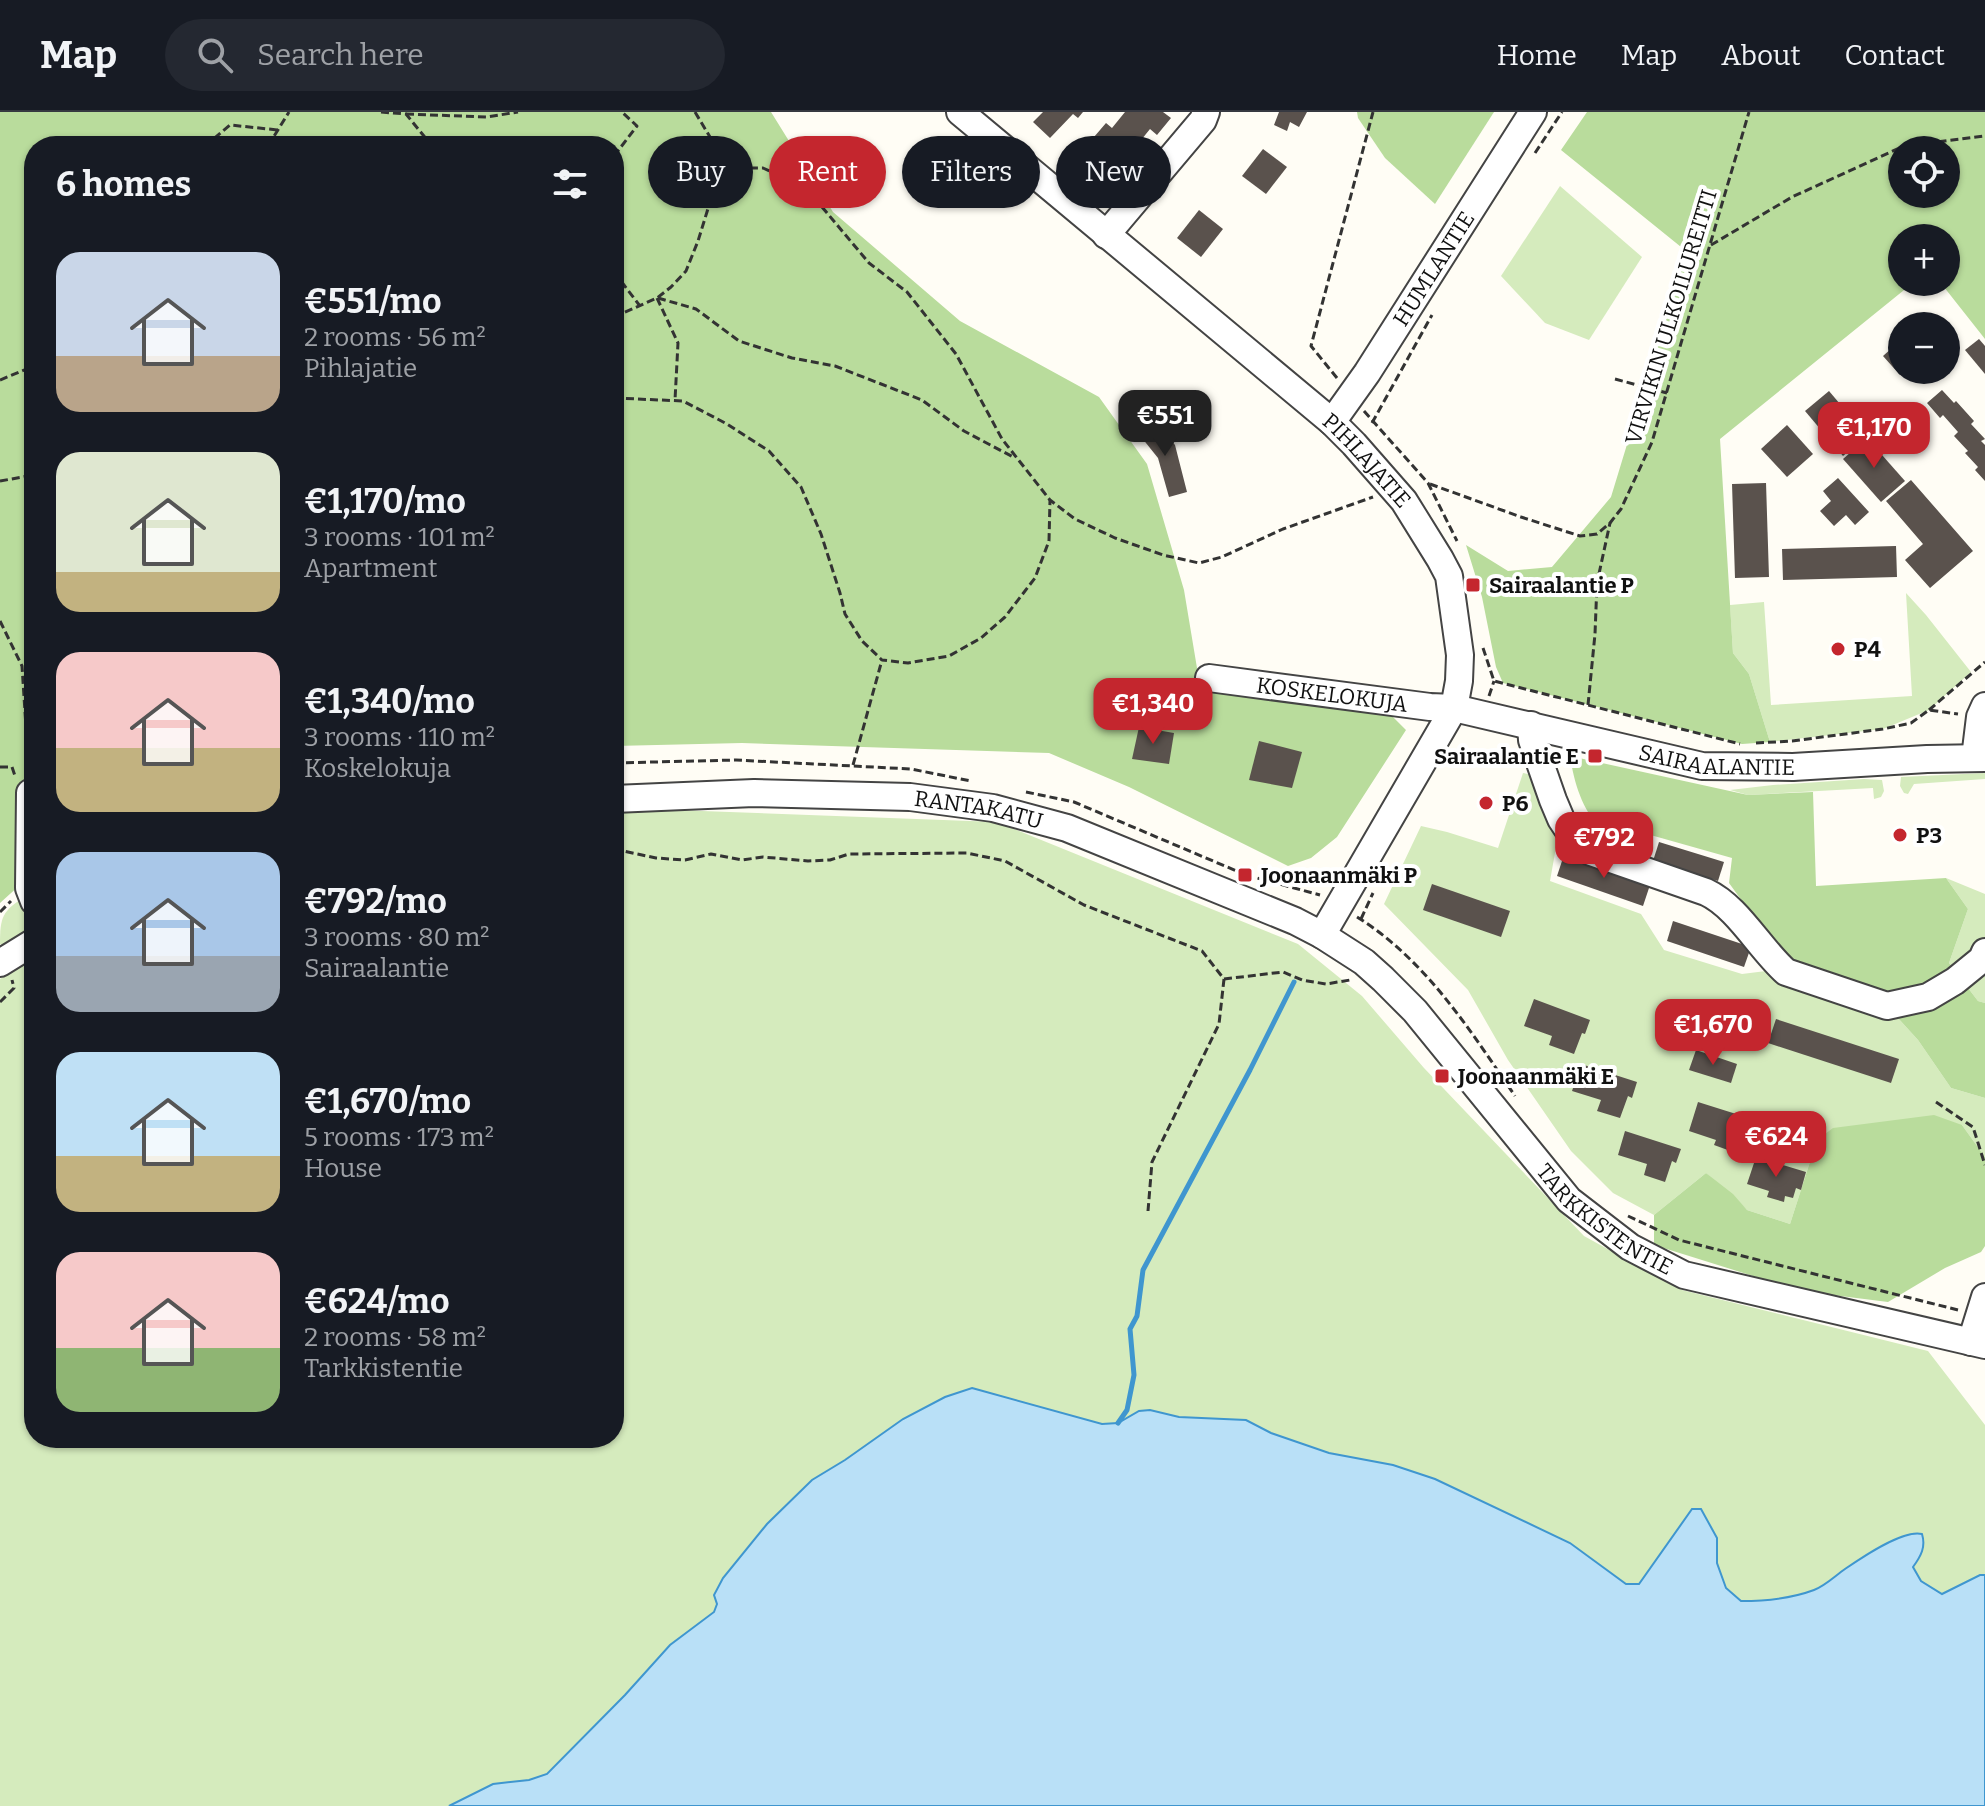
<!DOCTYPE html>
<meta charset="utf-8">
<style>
:root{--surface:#171b24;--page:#242831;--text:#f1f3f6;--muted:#9ea1a6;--line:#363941;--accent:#c4262e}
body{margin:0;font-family:Bitter,serif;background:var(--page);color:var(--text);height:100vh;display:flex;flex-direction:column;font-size:30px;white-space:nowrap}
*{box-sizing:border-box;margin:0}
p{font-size:26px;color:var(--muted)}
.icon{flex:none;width:44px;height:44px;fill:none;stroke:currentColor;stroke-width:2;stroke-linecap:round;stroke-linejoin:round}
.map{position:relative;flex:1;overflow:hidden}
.drawer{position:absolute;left:24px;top:24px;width:600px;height:1312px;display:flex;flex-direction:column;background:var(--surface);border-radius:32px;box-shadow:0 2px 6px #0004}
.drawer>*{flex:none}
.guide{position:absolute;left:648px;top:24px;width:760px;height:72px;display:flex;gap:16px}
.controls{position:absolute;left:1888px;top:24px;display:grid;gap:16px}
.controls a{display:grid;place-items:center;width:72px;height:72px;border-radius:50%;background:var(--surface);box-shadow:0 2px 6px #0004;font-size:40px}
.price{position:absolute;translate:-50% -68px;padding:0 18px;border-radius:16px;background:var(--accent);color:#fff;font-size:26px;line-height:52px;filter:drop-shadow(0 2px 4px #0008)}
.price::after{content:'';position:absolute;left:50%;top:48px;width:24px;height:18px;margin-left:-12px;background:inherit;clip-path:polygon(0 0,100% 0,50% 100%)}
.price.current{background:#222;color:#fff}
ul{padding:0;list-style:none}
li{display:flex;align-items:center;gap:24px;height:200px;padding:0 32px}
li span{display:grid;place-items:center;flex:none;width:224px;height:160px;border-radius:24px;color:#555}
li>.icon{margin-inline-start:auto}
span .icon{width:96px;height:96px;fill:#fffc;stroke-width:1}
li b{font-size:34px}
h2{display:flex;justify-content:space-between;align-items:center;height:96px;padding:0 32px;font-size:34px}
.pill{padding:0 28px;border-radius:36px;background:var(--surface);box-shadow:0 2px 6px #0004;font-size:28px;line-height:72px}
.pill.current{background:var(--accent);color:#fff}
header{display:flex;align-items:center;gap:48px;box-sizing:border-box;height:112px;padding:0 40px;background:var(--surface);border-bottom:2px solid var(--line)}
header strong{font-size:38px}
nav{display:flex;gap:44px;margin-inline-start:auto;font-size:28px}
.search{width:560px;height:72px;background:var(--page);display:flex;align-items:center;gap:20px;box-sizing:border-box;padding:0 28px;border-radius:44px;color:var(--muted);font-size:30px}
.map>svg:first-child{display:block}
</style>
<header>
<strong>Map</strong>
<div class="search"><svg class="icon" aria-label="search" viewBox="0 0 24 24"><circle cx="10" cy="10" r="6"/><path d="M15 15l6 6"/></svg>Search here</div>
<nav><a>Home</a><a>Map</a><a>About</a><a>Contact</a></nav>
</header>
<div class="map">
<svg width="1985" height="1694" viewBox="0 0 1985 1694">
<rect width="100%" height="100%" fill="#fffdf5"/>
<g fill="#d5ebbd">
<polygon points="1560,74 1642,145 1589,228 1545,211 1501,164"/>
<polygon points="1906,481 1926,503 1971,560 1929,598 1883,617 1770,630 1749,562 1733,541 1730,493 1764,490 1771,593 1912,584"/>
<polygon points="1523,661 1533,663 1561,707 1550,769 1641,802 1664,838 1742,862 1791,856 1877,883 1918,928 1951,976 1985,986 1985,1045 1962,1013 1817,1028 1790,1112 1747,1098 1706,1061 1654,1103 1613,1081 1571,1039 1508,948 1468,878 1384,792 1421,714 1447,720 1498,736"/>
<polygon points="1985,661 1985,667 1914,672 1908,682 1904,681 1900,674 1901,665"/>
<polygon points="1864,667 1882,668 1884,679 1881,685 1874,687 1873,676 1748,683 1730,678 1773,673"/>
<polygon points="647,697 997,710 1298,832 1362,884 1424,956 1584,1124 1682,1178 1928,1239 1985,1313 1985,1694 0,1694 0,867 34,844 34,1326 614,1326 614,700"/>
<polygon points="1946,766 1985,782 1985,891 1978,889 1949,851 1968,797"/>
<path d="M 26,784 C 35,816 33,818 3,834 L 0,832 C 0,805 2,799 26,784 Z"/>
</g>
<g fill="#b9dc9c" fill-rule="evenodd">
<polygon points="0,0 771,0 833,100 960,209 1099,285 1147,352 1184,478 1200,574 1391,603 1406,618 1337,725 1311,746 1288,754 1129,675 1049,641 742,631 614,634 614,34 34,34 34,764 21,772 0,791"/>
<polygon points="1357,0 1494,0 1435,92 1385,46 1358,6"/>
<path d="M 1587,0 L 1985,0 L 1985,227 L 1940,170 L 1946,170 L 1946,126 L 1902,126 L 1902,170 L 1914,170 L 1720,327 L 1733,541 L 1749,562 L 1770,630 L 1742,632 L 1503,571 L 1496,555 L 1482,485 L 1466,433 L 1508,459 L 1552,455 L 1611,385 L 1686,139 L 1561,38 ZM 1902,38 L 1946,38 L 1946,82 L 1902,82 Z"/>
<path d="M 1570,644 L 1748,683 L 1813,680 L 1816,774 L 1946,766 L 1968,797 L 1949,851 L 1978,889 L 1985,891 L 1985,986 L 1951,976 L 1918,928 L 1877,883 L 1791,856 L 1729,771 L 1732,746 L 1647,722 L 1638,739 C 1628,733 1613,728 1604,720 C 1583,701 1574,671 1570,644 Z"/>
<polygon points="1934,1003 1962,1013 1985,1045 1985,1134 1981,1140 1945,1156 1888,1190 1801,1179 1654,1133 1654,1103 1706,1061 1733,1082 1747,1098 1790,1112 1817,1028 1833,1016"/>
</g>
<path fill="#b9e0f7" stroke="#3f96cf" stroke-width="2" d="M 972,1276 L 1102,1312 L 1118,1311 L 1139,1299 L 1150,1298 L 1179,1305 L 1246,1308 L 1271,1321 L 1329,1341 L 1393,1353 L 1435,1367 L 1570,1431 L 1626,1472 L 1639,1472 L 1692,1397 L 1701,1397 L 1717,1426 L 1717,1451 L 1726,1476 L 1741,1489 C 1766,1489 1790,1487 1814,1478 C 1825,1474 1835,1464 1845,1457 C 1861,1446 1903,1417 1922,1422 C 1926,1435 1921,1444 1913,1455 L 1921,1469 L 1942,1482 L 1980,1463 L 1985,1463 L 1985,1694 L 449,1694 L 493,1672 L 529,1668 L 547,1662 L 625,1583 L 670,1533 L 714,1500 L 717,1492 L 714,1483 L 723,1466 L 767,1412 L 812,1368 L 845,1348 L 903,1307 L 945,1285 Z"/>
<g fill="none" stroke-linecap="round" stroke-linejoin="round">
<polyline stroke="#3f96cf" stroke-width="5" points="1118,1311 1127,1298 1134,1263 1130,1217 1137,1204 1143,1158 1250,958 1294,870"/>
</g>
<g fill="#5a524d">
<polygon points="1043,0 1083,0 1078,6 1073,2 1050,26 1033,10"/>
<polygon points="1125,0 1163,0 1171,6 1157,23 1150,17 1129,43 1123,37 1099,65 1076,46 1106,11 1112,16"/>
<polygon points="1279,0 1307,0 1299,15 1290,10 1287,19 1274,13"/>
<polygon points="1263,37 1287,55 1266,82 1242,64"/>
<polygon points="1199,98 1223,117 1201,145 1177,126"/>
<polygon points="1902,227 1902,258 1906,258 1900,263 1883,244"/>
<polygon points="1979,227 1985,234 1985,262 1965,238"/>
<polygon points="1942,278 1954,291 1956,289 1974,309 1971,312 1985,327 1981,329 1985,333 1985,369 1975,358 1978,355 1965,341 1968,339 1954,324 1958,320 1943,303 1940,306 1927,291"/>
<polygon points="1829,279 1867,324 1843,344 1805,299"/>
<polygon points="1154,308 1175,333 1187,380 1169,385 1158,346 1138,321"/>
<polygon points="1787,313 1813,342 1787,365 1761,337"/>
<polygon points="1867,326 1905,369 1881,390 1843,347"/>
<polygon points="1838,366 1869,400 1855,413 1846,403 1834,414 1820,399 1831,389 1823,379"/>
<polygon points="1911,368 1973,439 1930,476 1905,448 1923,432 1886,389"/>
<polygon points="1766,371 1769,465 1735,466 1732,372"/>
<polygon points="1896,434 1897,465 1783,468 1782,437"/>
<polygon points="1139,615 1174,621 1169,652 1132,647"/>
<polygon points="1259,629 1302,640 1292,676 1249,668"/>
<polygon points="1659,730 1724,750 1718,769 1653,749"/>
<polygon points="1564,743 1650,773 1643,794 1557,764"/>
<polygon points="1432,772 1510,799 1501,825 1423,798"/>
<polygon points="1673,809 1751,835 1744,855 1667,829"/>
<polygon points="1534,887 1590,908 1585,922 1582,921 1574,942 1549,933 1552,924 1524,914"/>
<polygon points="1776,907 1899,947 1891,971 1768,931"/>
<polygon points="1696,938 1737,952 1731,971 1689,958"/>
<polygon points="1581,952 1637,970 1632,986 1628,984 1620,1006 1597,999 1601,988 1572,979"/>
<polygon points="1698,990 1752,1007 1747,1023 1742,1021 1736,1041 1714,1033 1716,1028 1689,1019"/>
<polygon points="1625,1019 1681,1037 1676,1051 1672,1049 1665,1070 1644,1063 1647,1052 1618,1043"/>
<polygon points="1756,1045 1806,1060 1801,1078 1796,1076 1793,1086 1785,1084 1784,1090 1767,1085 1769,1079 1747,1072"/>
</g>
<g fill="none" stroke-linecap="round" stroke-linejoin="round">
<g stroke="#444" stroke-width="30">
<g id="minor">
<path id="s1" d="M 960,0 L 1332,310 L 1354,332 L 1404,389 L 1440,447 L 1449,464 L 1460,543 L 1459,569 L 1454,596 L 1322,823"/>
<polyline points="1106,123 1203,8 1206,0"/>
<path id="s2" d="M 1332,310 L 1367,261 L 1533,0"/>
<path id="s3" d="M 1209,566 L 1430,595 L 1454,596 L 1702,654 L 1793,655 L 1927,647 L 1985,646"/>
<path d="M 1531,613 L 1532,628 L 1553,688 L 1561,707 L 1571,722 L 1591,740 L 1706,780 C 1738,795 1759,836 1786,860 L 1887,894 L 1928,885 L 1955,869 L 1982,847 L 1985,840"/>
<polyline points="1975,646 1980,605 1985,594"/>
<polyline points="30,681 29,776 34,789"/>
<path id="s4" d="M 614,687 L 754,681 L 910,685 L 993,696 L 1067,716 L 1295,809 L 1322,823 L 1364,850 L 1383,867 L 1415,899 L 1569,1088 L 1630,1135 L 1684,1163 L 1985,1233"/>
<polyline points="0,851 34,830"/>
<polyline points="1971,1230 1985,1185"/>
</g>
</g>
<g stroke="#333" stroke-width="3" stroke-dasharray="8 4" stroke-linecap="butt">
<polyline points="381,0 406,2 432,34"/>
<polyline points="695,0 731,60"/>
<polyline points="406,2 487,5 518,0"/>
<polyline points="205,34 230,13 278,18"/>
<polyline points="268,34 289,0"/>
<polyline points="1535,41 1562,0"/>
<polyline points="614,44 637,14 622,0"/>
<polyline points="1711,133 1792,85 1904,34 1985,24"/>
<polyline points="614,160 640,194"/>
<polyline points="657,186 678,231 675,288"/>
<polyline points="658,186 696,197 739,229 792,246 835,254 922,288 964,319 1015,346"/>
<polyline points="614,205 657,186 671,175 686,159 698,129 711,87 731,60 749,56 763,56 782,65 822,95 869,151 907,180 956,242 1002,327 1050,388 1075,407 1115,426 1163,443 1199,451 1222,445 1283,417 1373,385"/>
<polyline points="1337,266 1311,234 1373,0"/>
<polyline points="1615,267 1667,281"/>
<polyline points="0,268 34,254"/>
<polyline points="614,286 683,289 727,312 769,339 801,375 821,422 840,481 845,502 862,529 882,548 908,551 949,544 981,526 1005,505 1035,466 1049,429 1050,388"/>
<polyline points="1364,299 1428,371 1457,429"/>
<polyline points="1372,311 1432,203"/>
<polyline points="0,369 34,363"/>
<polyline points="1430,372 1521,405 1580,424 1597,422 1610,411 1621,397 1652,330 1749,0"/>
<polyline points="0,509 22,554 29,660"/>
<polyline points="1483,536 1494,569 1740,632"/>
<polyline points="1489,584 1494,569"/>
<polyline points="1588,593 1595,522 1597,471 1610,411"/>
<polyline points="1929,598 1985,550"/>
<polyline points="1756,631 1792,629 1883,617 1911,611 1929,598 1958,602"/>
<polyline points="614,651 736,648 911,657 971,669"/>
<polyline points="853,653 882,548"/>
<polyline points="0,655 12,655 15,664"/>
<polyline points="1026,680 1074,690 1239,760"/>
<polyline points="614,737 656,746 685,748 711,742 742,748 763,745 808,749 830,748 849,742 967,741 1005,749 1084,793 1202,839 1224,867 1219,912 1152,1050 1148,1099"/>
<polyline points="1246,763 1320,783"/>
<polyline points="0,800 11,789"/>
<path d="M 1357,805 C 1426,848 1470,918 1515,984"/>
<polyline points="1361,807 1373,781"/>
<polyline points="1224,867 1283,860 1302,868 1326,872 1350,868"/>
<polyline points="0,890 14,876 12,868"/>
<polyline points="1936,990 1973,1015 1985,1053"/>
<polyline points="1628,1104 1679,1128 1958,1198"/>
</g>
<use href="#minor" stroke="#fff" stroke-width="26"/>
</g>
<g fill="#c4262e" stroke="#fff" stroke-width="3">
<rect x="1465" y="465" width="16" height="16" rx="4"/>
<circle cx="1838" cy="537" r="8"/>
<rect x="1587" y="636" width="16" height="16" rx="4"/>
<circle cx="1486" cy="691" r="8"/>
<circle cx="1900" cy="723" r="8"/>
<rect x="1237" y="755" width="16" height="16" rx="4"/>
<rect x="1434" y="956" width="16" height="16" rx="4"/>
</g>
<g text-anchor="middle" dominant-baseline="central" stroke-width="8" stroke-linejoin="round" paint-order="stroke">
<g font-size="22" fill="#111" stroke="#fff">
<text stroke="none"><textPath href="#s2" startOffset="184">HUMLANTIE</textPath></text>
<text transform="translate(1671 205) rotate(-73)">VIRVIKIN ULKOILUREITTI</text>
<text stroke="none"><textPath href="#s1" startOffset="536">PIHLAJATIE</textPath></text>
<text stroke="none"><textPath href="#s3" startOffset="124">KOSKELOKUJA</textPath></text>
<text stroke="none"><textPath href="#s3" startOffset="516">SAIRAALANTIE</textPath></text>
<text stroke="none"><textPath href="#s4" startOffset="366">RANTAKATU</textPath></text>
<text stroke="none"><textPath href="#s4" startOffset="1138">TARKKISTENTIE</textPath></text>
</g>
<g font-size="22" font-weight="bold" fill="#111" stroke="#fff" text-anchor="start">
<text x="1489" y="473">Sairaalantie P</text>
<text x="1854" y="537">P4</text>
<text x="1579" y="644" text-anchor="end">Sairaalantie E</text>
<text x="1502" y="691">P6</text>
<text x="1916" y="723">P3</text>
<text x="1261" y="763">Joonaanmäki P</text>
<text x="1458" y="964">Joonaanmäki E</text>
</g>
</g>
</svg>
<div class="controls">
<a><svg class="icon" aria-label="locate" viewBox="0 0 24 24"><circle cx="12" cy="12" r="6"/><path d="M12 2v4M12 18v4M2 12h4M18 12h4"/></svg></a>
<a>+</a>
<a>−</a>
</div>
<b class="price current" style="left:1165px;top:346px">€551</b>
<b class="price" style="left:1874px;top:358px">€1,170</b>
<b class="price" style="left:1153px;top:634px">€1,340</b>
<b class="price" style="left:1604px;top:768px">€792</b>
<b class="price" style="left:1713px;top:955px">€1,670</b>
<b class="price" style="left:1776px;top:1067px">€624</b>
<div class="guide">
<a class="pill">Buy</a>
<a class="pill current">Rent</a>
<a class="pill">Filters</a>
<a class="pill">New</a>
</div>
<section class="drawer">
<h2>6 homes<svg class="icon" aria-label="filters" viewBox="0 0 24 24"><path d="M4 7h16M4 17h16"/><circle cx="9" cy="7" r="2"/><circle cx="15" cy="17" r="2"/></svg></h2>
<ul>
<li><span style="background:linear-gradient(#c9d6e8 65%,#b9a48a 0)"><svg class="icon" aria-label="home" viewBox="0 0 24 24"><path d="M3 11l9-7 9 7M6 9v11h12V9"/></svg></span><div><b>€551/mo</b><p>2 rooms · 56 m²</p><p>Pihlajatie</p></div></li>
<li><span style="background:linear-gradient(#dfe7d0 75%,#c2b280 0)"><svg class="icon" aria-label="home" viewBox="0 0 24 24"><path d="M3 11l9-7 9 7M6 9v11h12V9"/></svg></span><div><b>€1,170/mo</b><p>3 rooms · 101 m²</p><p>Apartment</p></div></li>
<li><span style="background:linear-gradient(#f6c9c9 60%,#c2b280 0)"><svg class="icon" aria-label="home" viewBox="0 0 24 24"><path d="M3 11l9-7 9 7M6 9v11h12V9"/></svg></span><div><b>€1,340/mo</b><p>3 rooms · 110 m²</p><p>Koskelokuja</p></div></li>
<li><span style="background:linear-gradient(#a9c7e8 65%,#9aa5b1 0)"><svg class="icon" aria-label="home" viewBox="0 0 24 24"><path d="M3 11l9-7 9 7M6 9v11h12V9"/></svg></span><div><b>€792/mo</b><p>3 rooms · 80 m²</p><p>Sairaalantie</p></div></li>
<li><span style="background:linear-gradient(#bfe0f5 65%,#c2b280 0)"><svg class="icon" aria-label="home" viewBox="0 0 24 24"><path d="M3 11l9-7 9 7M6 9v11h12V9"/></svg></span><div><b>€1,670/mo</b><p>5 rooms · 173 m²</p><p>House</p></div></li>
<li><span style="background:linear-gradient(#f6c9c9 60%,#8fb573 0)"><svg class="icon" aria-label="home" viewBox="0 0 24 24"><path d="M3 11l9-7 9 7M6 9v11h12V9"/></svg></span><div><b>€624/mo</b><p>2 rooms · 58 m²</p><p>Tarkkistentie</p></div></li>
</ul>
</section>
</div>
